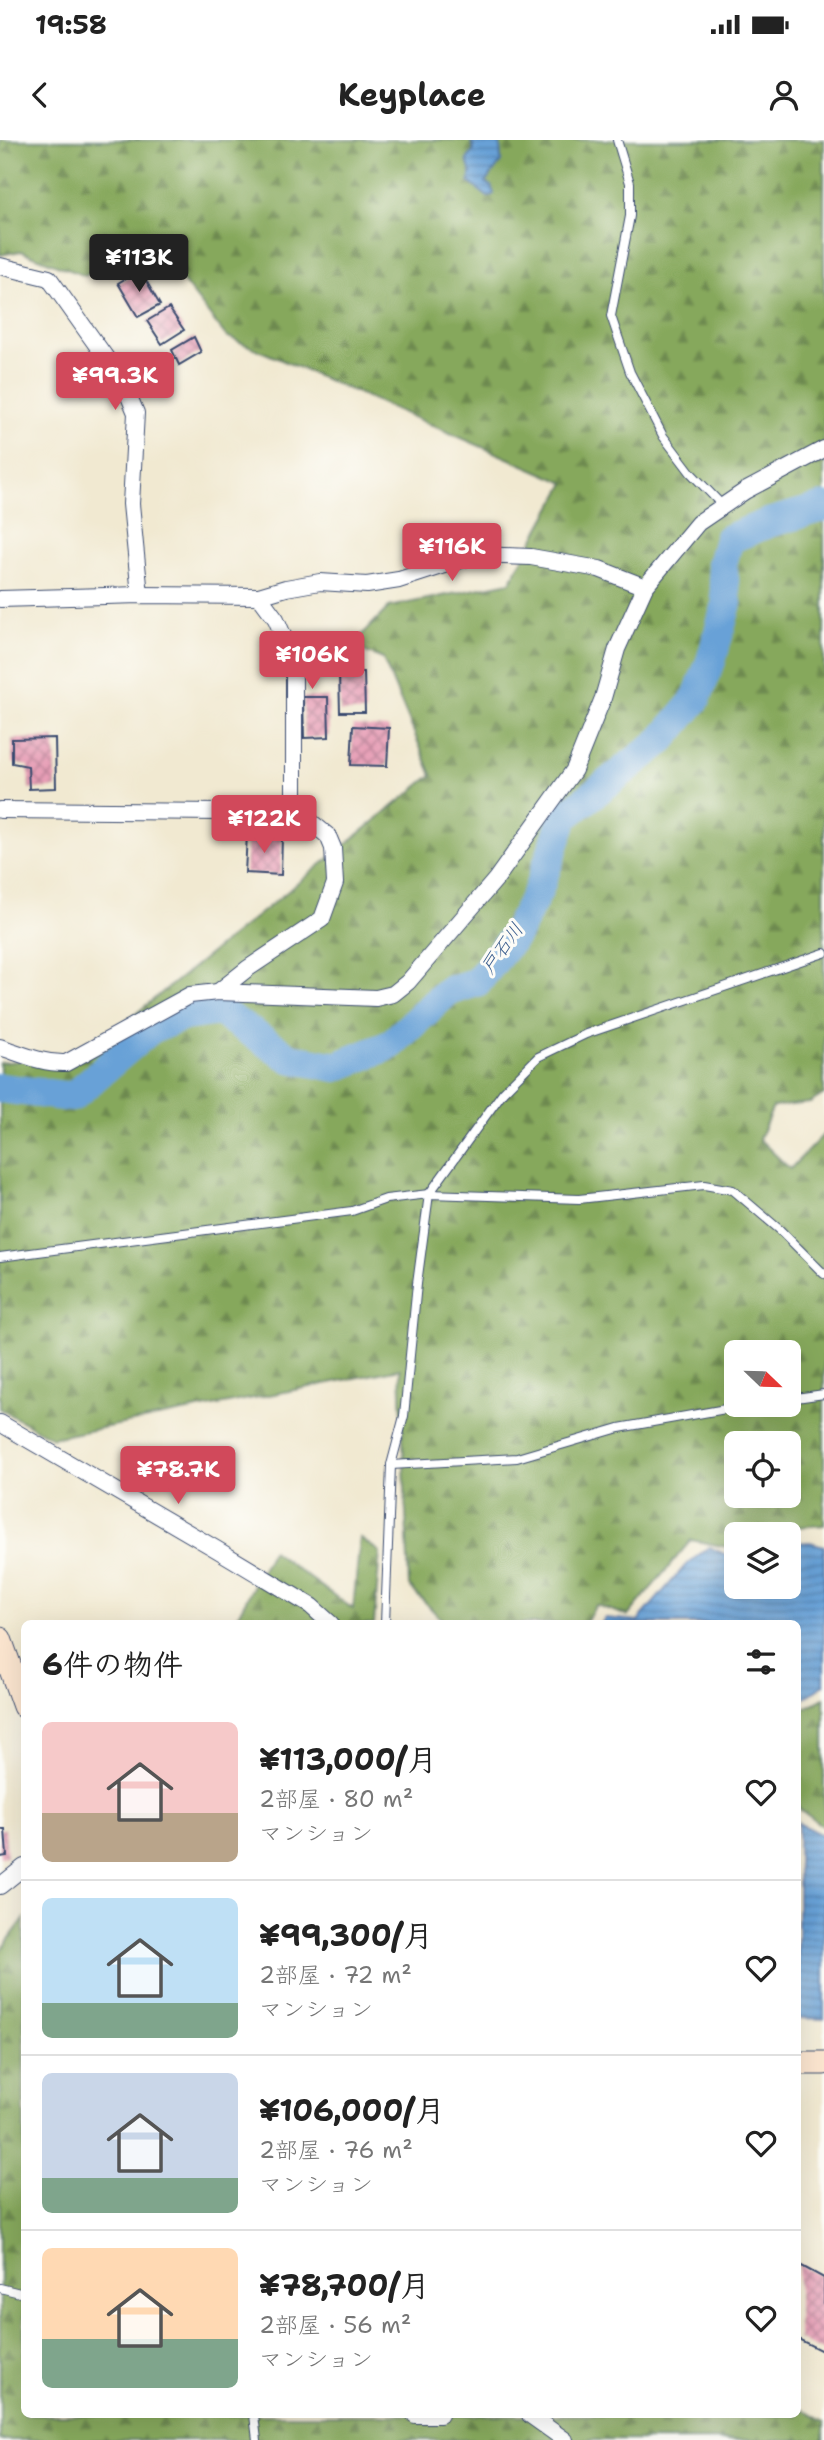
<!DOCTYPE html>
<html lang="ja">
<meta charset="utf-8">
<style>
:root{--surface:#fff;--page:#f2f2f2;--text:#222;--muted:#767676;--line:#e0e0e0;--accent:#d1495b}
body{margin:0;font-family:"Shantell Sans","Klee One",sans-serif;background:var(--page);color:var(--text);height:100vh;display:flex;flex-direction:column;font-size:26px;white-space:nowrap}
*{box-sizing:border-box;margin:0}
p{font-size:23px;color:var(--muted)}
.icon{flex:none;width:38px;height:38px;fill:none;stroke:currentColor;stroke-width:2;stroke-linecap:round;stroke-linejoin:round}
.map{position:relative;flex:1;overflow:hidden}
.side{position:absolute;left:21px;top:1480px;width:780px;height:798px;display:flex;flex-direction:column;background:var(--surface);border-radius:10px;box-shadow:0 7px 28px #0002}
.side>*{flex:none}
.needle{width:46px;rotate:113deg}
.fabs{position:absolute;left:724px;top:1200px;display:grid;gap:14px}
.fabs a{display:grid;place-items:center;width:77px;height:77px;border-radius:10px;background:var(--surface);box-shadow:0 7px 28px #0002;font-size:35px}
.price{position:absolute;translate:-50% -60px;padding:0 16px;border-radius:7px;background:var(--accent);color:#fff;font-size:23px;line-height:46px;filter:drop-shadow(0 2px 4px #0008)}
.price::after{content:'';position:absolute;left:50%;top:42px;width:21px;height:16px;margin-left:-10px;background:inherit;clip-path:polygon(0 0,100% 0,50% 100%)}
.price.selected{background:#222;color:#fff}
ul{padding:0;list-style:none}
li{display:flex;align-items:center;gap:21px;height:175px;padding:0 21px}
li+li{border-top:2px solid var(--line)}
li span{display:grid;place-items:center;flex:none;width:196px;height:140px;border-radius:10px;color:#555}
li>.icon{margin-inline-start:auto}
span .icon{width:84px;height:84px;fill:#fffc;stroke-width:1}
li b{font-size:30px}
h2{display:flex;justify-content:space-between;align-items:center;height:84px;padding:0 21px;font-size:30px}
.status{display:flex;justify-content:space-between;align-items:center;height:49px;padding:0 35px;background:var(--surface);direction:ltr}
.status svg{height:19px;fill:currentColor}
header{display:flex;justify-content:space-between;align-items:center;height:91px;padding:0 21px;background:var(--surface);font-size:32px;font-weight:700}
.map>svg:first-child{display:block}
</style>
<div class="status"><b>19:58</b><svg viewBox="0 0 49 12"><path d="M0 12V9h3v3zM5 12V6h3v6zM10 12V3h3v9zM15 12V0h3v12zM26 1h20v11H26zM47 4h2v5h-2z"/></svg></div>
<header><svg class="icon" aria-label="back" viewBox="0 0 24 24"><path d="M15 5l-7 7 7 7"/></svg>Keyplace<svg class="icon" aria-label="person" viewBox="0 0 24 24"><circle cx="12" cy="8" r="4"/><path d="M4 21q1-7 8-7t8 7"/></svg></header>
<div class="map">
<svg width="824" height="2300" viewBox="0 0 824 2300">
<defs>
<pattern id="forest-firs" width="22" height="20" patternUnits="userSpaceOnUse" patternTransform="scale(1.75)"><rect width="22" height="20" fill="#86a85c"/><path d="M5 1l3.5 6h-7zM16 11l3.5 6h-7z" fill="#6d894f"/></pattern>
<pattern id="water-rules" width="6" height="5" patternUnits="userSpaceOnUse" patternTransform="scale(1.75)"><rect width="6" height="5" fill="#68a1d7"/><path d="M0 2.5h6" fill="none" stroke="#5584b2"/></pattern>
<pattern id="building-cross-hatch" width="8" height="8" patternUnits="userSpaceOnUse" patternTransform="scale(1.75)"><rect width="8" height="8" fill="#e79eb6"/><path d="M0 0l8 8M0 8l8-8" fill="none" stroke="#ba8197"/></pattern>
</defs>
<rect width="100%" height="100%" fill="#fdfcf7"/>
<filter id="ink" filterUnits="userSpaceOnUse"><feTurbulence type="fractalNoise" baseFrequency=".0143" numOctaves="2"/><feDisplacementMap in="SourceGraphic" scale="14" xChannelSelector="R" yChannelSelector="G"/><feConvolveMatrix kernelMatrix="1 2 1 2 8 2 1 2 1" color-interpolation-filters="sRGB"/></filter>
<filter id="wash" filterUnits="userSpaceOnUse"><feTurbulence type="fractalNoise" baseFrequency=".00686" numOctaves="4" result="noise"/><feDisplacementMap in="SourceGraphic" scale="28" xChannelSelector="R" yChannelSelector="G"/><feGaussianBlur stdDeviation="1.57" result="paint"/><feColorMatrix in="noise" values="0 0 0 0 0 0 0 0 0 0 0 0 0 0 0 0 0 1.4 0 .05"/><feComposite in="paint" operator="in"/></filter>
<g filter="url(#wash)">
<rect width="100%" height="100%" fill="#f1e9d1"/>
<g fill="url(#forest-firs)" stroke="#506c5d" stroke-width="2" fill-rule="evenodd">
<path d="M 0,0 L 469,0 L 472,2 L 474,10 L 467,20 L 471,33 L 484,43 L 490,36 L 500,0 L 824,0 L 824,954 L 810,963 L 773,967 L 759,999 L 790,1029 L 824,994 L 824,1385 L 797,1387 L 774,1395 L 737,1395 L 737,1406 L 732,1408 L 691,1400 L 628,1476 L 596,1465 L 585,1484 L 446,1484 L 409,1446 L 400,1229 L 52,1298 L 0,1269 L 0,923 L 87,913 L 432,635 L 383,519 L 351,506 L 389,467 L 510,442 L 565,343 L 226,196 L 149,98 L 85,136 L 21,111 L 0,115 ZM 737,1213 L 789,1213 L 789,1265 L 737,1265 ZM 737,1304 L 789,1304 L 789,1356 L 737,1356 Z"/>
<polygon points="360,1398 380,1412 374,1484 251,1484 238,1475 272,1411 353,1469"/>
<polygon points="824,1558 824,1687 798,1668 798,1572"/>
<polygon points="24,1779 24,2275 798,2275 798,2267 824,2282 824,2300 0,2300 0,1811"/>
</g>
<g fill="url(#water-rules)" stroke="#42689a" stroke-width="2">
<polygon points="469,0 500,0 501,22 485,43 491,46 494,54 488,57 469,42 471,33 467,20 474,10 472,2"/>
<polygon points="810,1402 824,1406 824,1545 798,1562 798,1484 601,1484 605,1478 638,1481 685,1426 709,1407 737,1420 737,1447 789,1447 789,1403"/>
<polygon points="798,1683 824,1696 824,1879 798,1878"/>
</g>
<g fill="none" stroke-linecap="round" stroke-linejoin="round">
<polyline stroke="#68a1d7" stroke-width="30" points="0,948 72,957 151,889 184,876 219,871 290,918 336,927 390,905 448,851 477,842 515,795 538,751 564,677 661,601 696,559 711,521 727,463 722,424 729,399 768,383 824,367"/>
</g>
<g id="blocks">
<g fill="url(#building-cross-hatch)">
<polygon points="140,130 160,165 138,177 118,143"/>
<polygon points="169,168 184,190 162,204 147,181"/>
<polygon points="194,197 201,212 179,225 172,210"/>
<polygon points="339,532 364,532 365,572 340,572"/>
<polygon points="303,557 328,557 329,597 304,598"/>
<polygon points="353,586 389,588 387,626 351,625"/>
<polygon points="55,598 56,648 29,649 28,626 12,623 12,599"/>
<polygon points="247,694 282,696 281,735 245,733"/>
<polygon points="0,1689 5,1689 7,1716 0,1717"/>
<polygon points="798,2124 824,2138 824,2212 798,2199"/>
</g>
</g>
</g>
<g filter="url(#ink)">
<use href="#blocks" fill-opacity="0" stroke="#3b4b6f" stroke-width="2"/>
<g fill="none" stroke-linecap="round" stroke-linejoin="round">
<g stroke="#3b4b6f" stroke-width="10">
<g id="service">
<polyline points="617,0 630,43 630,76 611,176 630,232 663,296 691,333 722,365"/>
<polyline points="0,1117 352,1071 386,1059 429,1054 579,1059 704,1045 733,1050 780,1090 824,1134"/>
<polyline points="789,1259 824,1254"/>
<polyline points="391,1325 517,1318 619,1288 748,1265"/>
<polyline points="385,1484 391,1325 404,1276 417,1144 429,1054 503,952 538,917 586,894 824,813"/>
<polyline points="0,2148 24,2154"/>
<polyline points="254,2275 257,2300"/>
</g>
</g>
<g stroke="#3b4b6f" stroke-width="18">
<g id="minor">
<polyline points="0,126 49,138 123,242 136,273 131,364 140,455"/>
<polyline points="259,456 276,479 294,521 294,668"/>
<polyline points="0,459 140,455 259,456 286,448 320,442 367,445 399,440 476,415 531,417 599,429 645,447"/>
<polyline points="0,670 222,672 294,668 328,696 333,708 335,743 322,779 247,829 218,852"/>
<path d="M 0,907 C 22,914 43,924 66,923 L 190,855 L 218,852 L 376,858 L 393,854 L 408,842 L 496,739 L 574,630 L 603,558 L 617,509 L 645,447 L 698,383 L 745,351 L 824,309"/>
<polyline points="0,1283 216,1409 311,1466 331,1484"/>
<polyline points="0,1746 24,1727"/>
<polyline points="415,2275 440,2275"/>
<polyline points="530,2275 565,2300"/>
</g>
</g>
<g stroke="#3b4b6f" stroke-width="25">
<g id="secondary">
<polyline points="0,1499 24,1566"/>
<polyline points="798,1923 824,1923"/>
</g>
</g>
<use href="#service" stroke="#fff" stroke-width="8"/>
<use href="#minor" stroke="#fff" stroke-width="16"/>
<use href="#secondary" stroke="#fbe5cf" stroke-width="23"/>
</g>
</g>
<g text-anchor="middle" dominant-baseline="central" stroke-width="6" stroke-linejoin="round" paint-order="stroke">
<g font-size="19" font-style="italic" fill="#3a5d8e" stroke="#fdfcf7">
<text transform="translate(502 808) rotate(-54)">戸石川</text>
</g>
</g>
</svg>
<div class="fabs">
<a><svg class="needle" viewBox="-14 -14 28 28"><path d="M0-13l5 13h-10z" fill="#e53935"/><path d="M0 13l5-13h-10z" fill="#767676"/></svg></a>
<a><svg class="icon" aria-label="locate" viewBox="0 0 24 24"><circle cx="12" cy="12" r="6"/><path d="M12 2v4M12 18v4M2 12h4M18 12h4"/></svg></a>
<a><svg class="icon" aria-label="layers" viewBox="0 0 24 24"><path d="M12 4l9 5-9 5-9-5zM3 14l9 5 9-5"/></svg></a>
</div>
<b class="price selected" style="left:139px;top:154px">¥113K</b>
<b class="price" style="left:115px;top:272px">¥99.3K</b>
<b class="price" style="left:452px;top:443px">¥116K</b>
<b class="price" style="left:312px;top:551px">¥106K</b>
<b class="price" style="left:264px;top:715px">¥122K</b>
<b class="price" style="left:178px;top:1366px">¥78.7K</b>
<section class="side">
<h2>6件の物件<svg class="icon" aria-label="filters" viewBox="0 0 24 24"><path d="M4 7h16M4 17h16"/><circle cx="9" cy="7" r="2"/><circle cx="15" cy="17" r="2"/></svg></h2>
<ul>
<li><span style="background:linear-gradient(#f6c9c9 65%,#b9a48a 0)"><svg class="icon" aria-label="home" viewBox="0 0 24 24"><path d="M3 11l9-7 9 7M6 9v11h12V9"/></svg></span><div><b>¥113,000/月</b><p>2部屋 · 80 m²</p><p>マンション</p></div><svg class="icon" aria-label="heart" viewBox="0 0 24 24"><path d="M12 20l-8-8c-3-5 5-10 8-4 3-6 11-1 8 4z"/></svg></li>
<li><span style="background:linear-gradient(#bfe0f5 75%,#7fa58c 0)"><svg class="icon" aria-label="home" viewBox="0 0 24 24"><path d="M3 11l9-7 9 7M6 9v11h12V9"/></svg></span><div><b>¥99,300/月</b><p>2部屋 · 72 m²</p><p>マンション</p></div><svg class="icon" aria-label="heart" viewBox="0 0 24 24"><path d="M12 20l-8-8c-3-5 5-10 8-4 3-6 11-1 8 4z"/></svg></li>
<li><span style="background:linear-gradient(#c9d6e8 75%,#7fa58c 0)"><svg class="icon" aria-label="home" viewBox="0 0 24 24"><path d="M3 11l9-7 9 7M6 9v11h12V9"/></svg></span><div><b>¥106,000/月</b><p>2部屋 · 76 m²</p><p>マンション</p></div><svg class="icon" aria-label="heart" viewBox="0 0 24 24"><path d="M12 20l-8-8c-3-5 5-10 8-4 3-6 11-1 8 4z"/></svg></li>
<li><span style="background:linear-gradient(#ffd9b3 65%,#7fa58c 0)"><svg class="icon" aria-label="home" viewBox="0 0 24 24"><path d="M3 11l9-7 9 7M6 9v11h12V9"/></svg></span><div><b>¥78,700/月</b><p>2部屋 · 56 m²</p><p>マンション</p></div><svg class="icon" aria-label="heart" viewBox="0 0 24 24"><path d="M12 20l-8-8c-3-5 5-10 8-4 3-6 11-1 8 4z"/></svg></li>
</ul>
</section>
</div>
